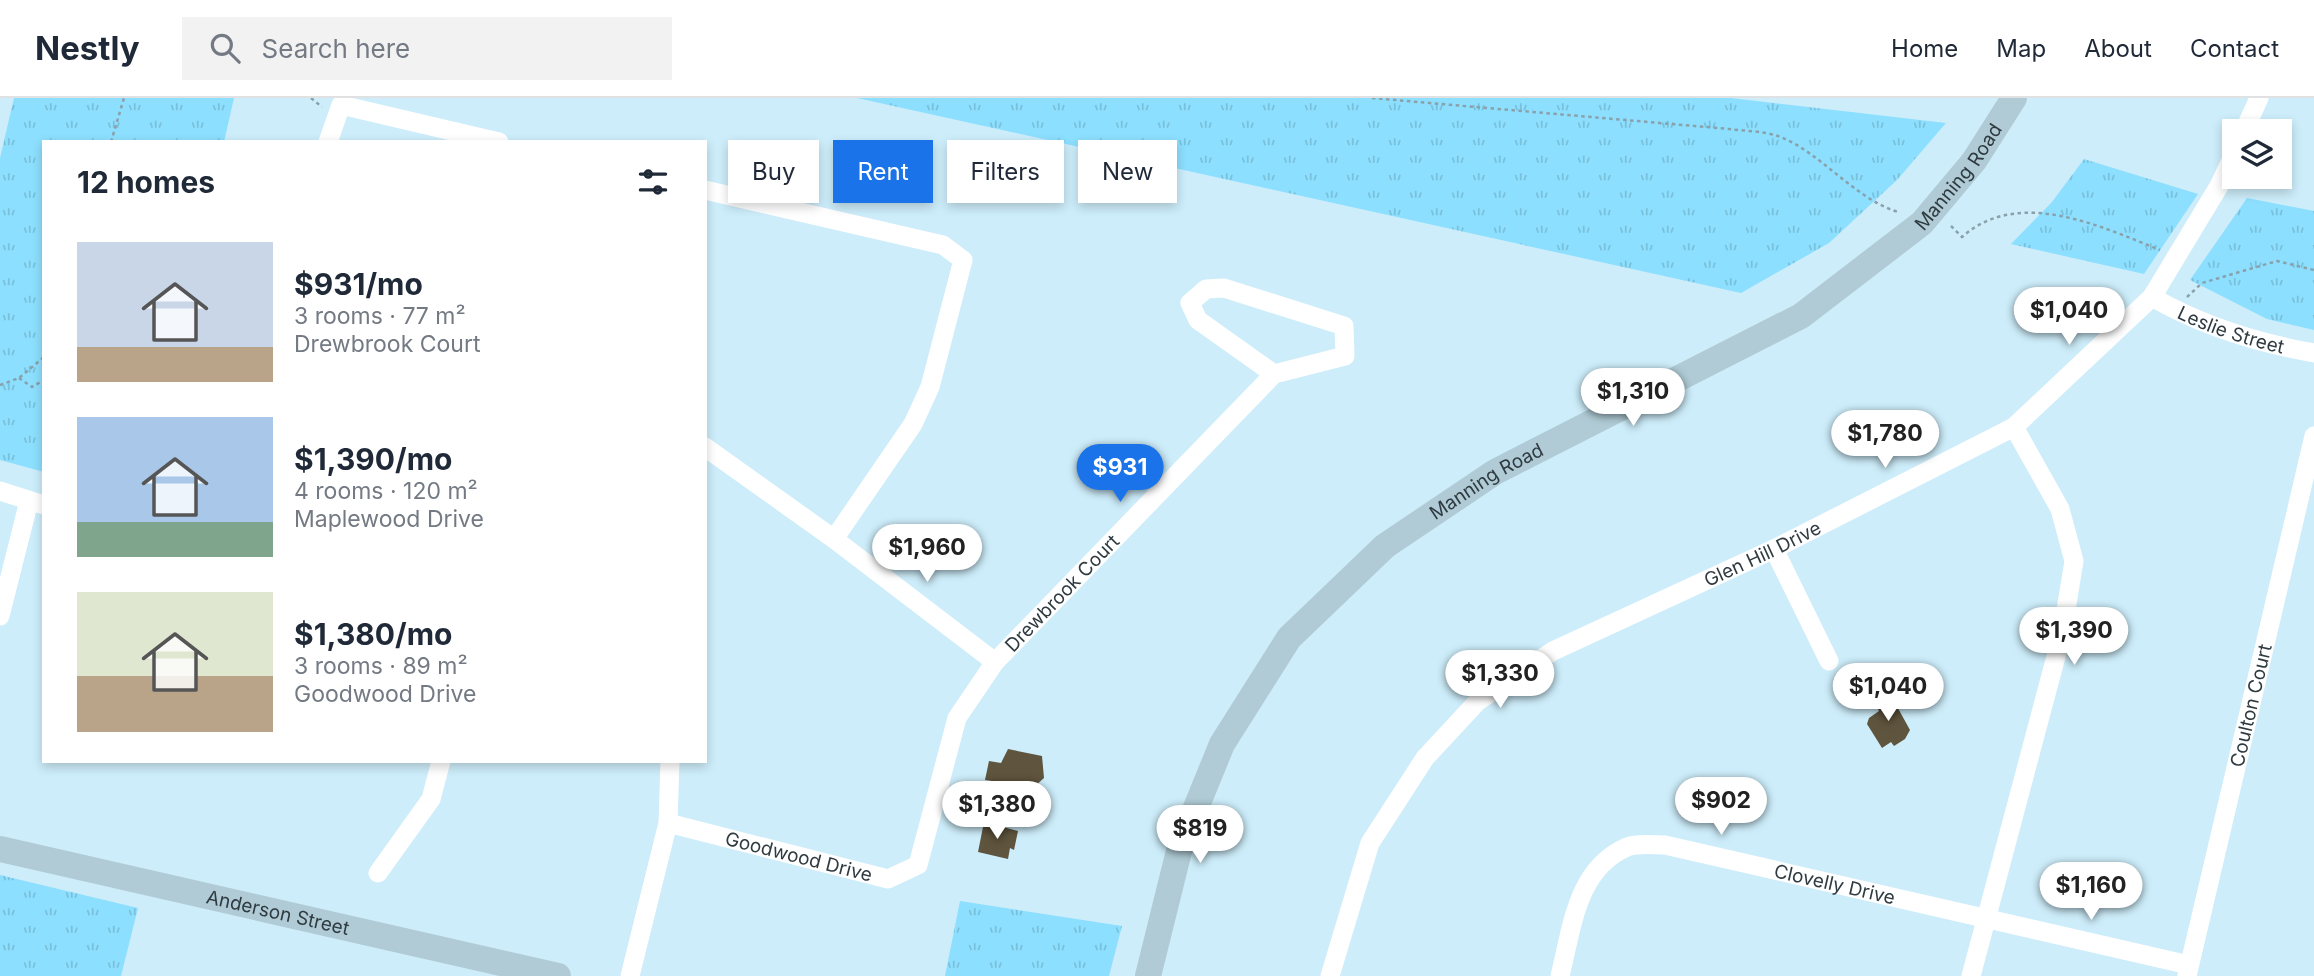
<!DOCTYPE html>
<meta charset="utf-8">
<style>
:root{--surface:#fff;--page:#f2f2f3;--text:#1f2937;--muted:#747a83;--line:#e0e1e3;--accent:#1a73e8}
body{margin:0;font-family:Inter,sans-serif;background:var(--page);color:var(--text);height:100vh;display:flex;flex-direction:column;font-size:26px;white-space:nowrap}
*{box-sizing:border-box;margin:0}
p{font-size:23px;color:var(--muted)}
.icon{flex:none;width:38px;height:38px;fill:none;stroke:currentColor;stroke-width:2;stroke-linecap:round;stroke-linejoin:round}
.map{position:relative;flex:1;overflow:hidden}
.panel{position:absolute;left:42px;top:42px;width:665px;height:623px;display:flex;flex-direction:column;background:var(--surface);border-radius:0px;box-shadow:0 4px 10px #0003}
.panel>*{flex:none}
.guide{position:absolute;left:728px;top:42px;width:665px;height:63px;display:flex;gap:14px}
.buttons{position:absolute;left:2222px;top:21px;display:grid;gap:14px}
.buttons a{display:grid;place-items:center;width:70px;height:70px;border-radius:0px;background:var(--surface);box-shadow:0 4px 10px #0003;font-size:35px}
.price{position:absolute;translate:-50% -60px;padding:0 16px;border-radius:24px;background:#fff;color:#222;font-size:23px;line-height:46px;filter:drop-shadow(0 2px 4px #0008)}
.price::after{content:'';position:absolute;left:50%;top:42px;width:21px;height:16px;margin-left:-10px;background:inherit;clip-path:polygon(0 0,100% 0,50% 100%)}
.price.selected{background:var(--accent);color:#fff}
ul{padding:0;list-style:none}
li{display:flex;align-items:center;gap:21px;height:175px;padding:0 35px}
li span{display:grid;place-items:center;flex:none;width:196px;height:140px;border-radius:0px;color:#555}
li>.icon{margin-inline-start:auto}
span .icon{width:84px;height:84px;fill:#fffc;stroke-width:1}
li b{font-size:30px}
h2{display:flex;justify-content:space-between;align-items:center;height:84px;padding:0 35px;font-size:30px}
.chip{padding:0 24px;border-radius:0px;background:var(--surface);box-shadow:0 4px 10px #0003;font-size:24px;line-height:63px}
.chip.selected{background:var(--accent);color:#fff}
header{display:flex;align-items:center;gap:42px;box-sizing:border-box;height:98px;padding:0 35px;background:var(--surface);border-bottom:2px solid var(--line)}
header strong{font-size:33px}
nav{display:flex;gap:38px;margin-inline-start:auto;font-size:24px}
.search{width:490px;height:63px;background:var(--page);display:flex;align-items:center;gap:18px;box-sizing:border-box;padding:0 24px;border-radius:0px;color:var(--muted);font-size:26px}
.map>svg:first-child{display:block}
</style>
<header>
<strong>Nestly</strong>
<div class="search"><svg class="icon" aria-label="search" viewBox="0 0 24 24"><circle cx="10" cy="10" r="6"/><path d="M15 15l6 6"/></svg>Search here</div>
<nav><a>Home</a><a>Map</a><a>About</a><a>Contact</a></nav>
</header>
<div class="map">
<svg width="2314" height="878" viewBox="0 0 2314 878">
<defs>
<pattern id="park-tufts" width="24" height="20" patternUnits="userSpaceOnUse" patternTransform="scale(1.75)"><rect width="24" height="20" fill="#8cdffe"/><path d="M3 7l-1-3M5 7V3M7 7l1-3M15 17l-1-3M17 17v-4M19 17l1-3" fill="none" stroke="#79c0db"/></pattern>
</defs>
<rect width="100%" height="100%" fill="#cdedfa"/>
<g fill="url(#park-tufts)">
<polygon points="14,0 234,0 224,44 44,44 44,374 0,362 0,60"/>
<polygon points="857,0 1731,0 1946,25 1897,82 1829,145 1741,195"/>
<polygon points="2084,61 2198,96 2144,176 2011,146 2052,104"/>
<polygon points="2247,100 2314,113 2314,232 2267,221 2190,182"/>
<polygon points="0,777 138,810 121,878 0,878"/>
<polygon points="960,803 1122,828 1109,878 945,878"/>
</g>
<g fill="#5f543d">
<polygon points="1889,594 1910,632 1905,641 1894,648 1891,644 1882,650 1867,626 1869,620 1879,613 1874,604"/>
<polygon points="1008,651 1042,658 1044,680 1034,689 985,682 989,663 1001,665"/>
<polygon points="984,724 1018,733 1014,752 1010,750 1008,761 978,754"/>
</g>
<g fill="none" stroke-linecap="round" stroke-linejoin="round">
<g stroke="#89a1ab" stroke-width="2.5" stroke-dasharray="3.5 3.5" stroke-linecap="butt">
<polyline points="311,0 322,9"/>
<path d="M 1372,0 L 1729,31 C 1744,33 1763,33 1778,38 C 1821,54 1853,100 1898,114"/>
<polyline points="111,44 124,0"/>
<path d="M 1951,128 L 1962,139 C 2018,89 2100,128 2160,152"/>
<polyline points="2187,199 2202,185 2277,163 2314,172"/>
<polyline points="19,280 32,289 44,282"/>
<polyline points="0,287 19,280 44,259"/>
</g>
<g stroke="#fff" stroke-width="19">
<polyline points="2244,33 2259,0"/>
<polyline points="328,44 341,7 499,44"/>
<polyline points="705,92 943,147 963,162 930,289 913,326 834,441"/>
<path id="s1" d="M 2152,199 C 2202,228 2258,245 2314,255"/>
<polyline points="705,349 834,441 995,564"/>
<polyline points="0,393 44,407"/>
<polyline points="1774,451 1829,563"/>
<polyline points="0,518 29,403"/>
<path id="s2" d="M 668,725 L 888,781 L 918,767 L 957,620 L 995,564 L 1274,276 L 1345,258 L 1344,228 L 1224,190 L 1206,191 L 1190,205 L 1198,222 L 1274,276"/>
<polyline points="378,775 431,701 441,663"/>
<polyline points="630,878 668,725 670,663"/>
<path id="s3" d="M 1330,878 L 1370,745 L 1425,660 L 1478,603 L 1553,553 L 1774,451 L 2014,329 L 2152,199 L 2219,88 L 2235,54"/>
<path id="s4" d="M 1560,878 C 1572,831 1576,771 1627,749 C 1637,745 1654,747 1665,747 L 2189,867"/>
<polyline points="1971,878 2062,536 2074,463 2060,411 2014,329"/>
<path id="s5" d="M 2187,878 L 2314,338"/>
</g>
<g stroke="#b0cbd5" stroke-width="26">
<path id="s6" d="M 0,751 L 558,878"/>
<path id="s7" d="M 1148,878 L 1180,749 L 1222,646 L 1289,540 L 1385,448 L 1495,374 L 1801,218 L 1922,125 L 1974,63 L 2014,0"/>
</g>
</g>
<g text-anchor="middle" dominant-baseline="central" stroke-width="7" stroke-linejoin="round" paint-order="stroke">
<g font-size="19" fill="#2f3b40" stroke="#eaf7fc">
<text stroke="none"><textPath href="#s7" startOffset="1190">Manning Road</textPath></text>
<text stroke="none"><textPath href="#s1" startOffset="86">Leslie Street</textPath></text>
<text stroke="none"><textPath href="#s7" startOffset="623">Manning Road</textPath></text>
<text stroke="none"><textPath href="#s3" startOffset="639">Glen Hill Drive</textPath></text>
<text stroke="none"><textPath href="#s2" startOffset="576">Drewbrook Court</textPath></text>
<text stroke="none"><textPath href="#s5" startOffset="278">Coulton Court</textPath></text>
<text stroke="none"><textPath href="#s2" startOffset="135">Goodwood Drive</textPath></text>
<text stroke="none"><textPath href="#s4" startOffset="364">Clovelly Drive</textPath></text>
<text stroke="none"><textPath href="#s6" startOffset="285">Anderson Street</textPath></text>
</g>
</g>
</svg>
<div class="buttons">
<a><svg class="icon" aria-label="layers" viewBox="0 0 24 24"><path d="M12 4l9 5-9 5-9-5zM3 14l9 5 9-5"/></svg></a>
</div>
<b class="price" style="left:2069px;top:249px">$1,040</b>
<b class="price" style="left:1633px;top:330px">$1,310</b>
<b class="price" style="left:1885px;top:372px">$1,780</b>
<b class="price selected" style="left:1120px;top:406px">$931</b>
<b class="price" style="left:927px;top:486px">$1,960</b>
<b class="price" style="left:2074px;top:569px">$1,390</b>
<b class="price" style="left:1500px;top:612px">$1,330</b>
<b class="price" style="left:1888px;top:625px">$1,040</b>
<b class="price" style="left:1721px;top:739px">$902</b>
<b class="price" style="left:997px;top:743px">$1,380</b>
<b class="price" style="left:1200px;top:767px">$819</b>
<b class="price" style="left:2091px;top:824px">$1,160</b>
<div class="guide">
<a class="chip">Buy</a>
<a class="chip selected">Rent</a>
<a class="chip">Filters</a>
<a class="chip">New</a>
</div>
<section class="panel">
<h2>12 homes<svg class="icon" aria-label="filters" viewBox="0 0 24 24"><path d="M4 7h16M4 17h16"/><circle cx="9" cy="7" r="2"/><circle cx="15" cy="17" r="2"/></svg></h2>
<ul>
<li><span style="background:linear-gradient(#c9d6e8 75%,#b9a48a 0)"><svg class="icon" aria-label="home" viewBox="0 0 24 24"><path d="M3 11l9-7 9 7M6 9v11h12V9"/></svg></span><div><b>$931/mo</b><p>3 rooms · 77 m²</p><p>Drewbrook Court</p></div></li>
<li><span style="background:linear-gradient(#a9c7e8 75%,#7fa58c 0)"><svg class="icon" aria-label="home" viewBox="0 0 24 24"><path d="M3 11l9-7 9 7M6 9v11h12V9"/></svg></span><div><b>$1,390/mo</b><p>4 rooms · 120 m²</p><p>Maplewood Drive</p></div></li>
<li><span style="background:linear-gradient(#dfe7d0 60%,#b9a48a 0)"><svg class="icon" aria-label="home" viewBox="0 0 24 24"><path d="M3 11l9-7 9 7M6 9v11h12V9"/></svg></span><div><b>$1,380/mo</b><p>3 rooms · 89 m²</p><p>Goodwood Drive</p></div></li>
</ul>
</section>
</div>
